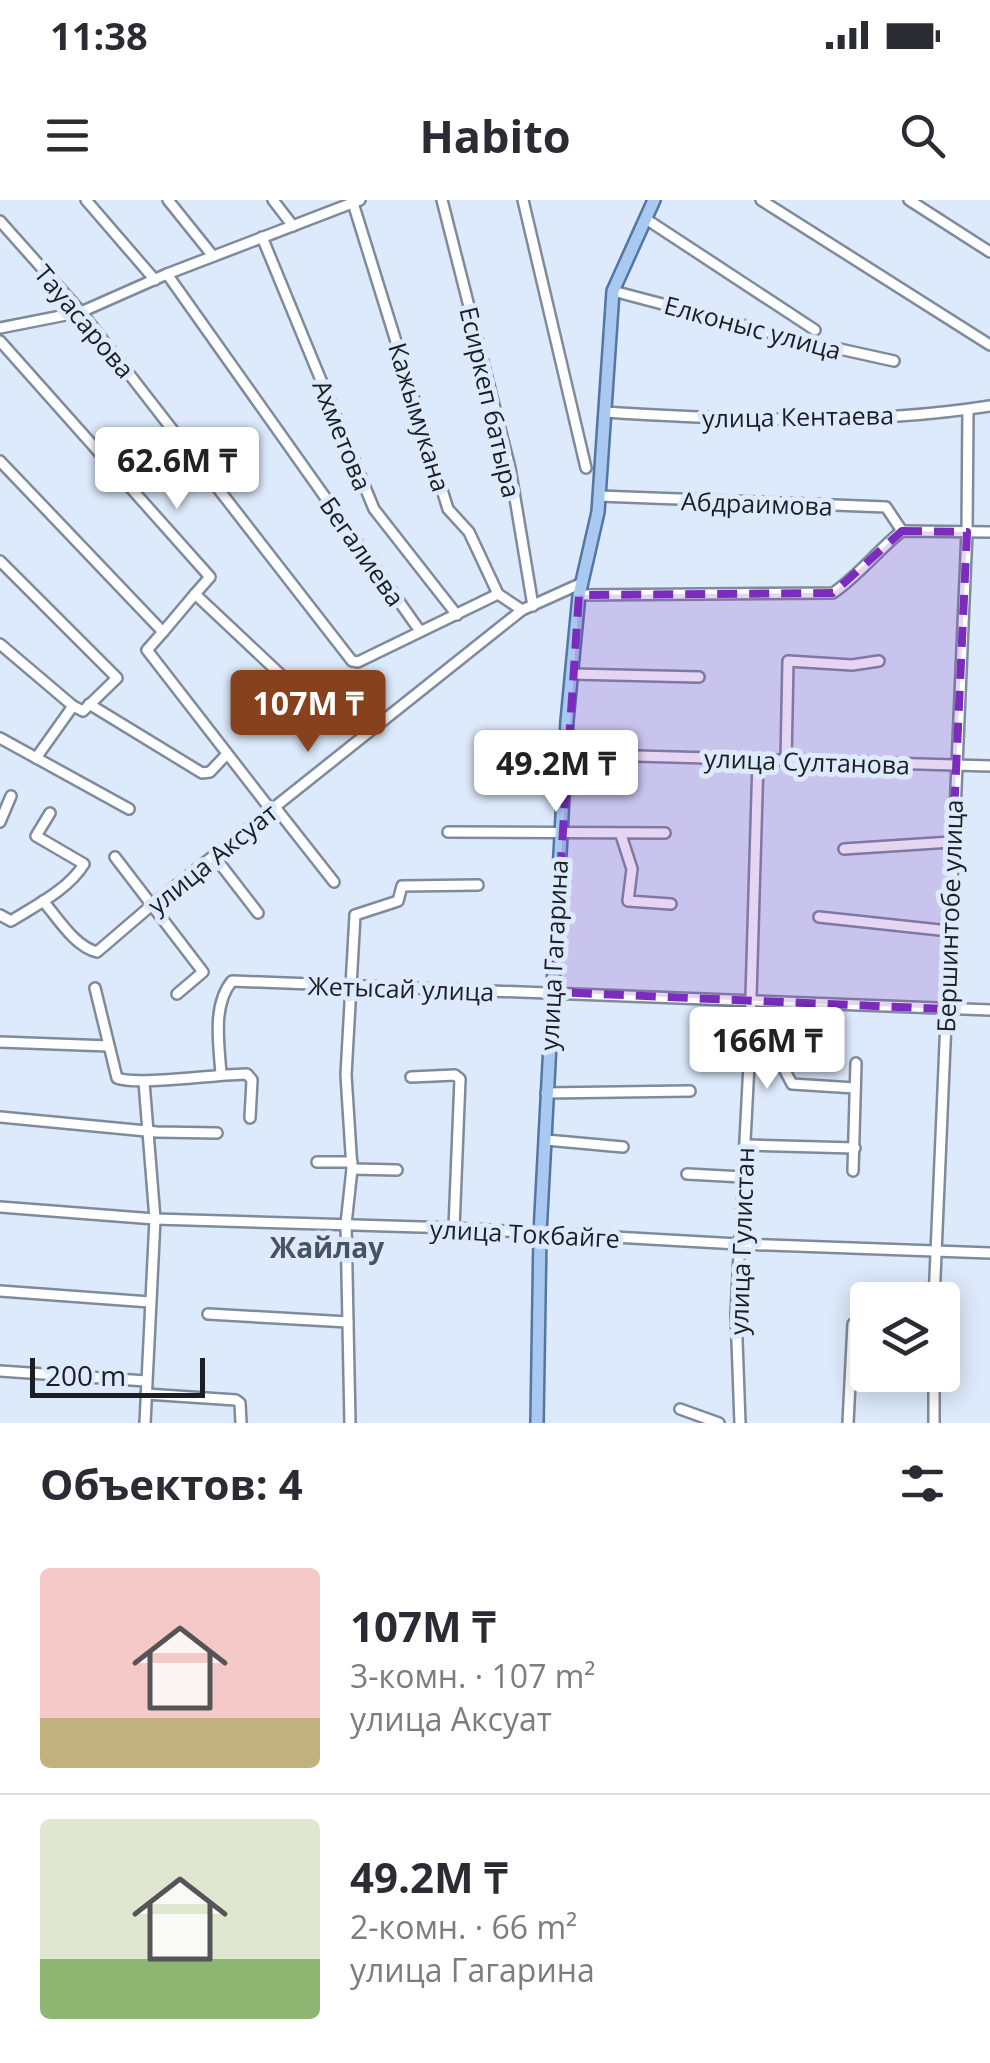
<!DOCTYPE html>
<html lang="ru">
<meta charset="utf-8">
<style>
:root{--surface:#fff;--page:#f2f2f3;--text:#2b2b33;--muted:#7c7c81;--line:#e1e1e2;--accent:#87411c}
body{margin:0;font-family:"Open Sans",sans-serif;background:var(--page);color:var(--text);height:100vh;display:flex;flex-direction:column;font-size:38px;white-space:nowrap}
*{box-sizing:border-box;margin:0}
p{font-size:32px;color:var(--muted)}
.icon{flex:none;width:55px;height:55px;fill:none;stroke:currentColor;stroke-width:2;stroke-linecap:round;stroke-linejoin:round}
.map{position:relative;height:1223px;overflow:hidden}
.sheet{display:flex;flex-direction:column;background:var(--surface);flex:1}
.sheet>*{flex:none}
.fabs{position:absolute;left:850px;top:1082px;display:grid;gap:20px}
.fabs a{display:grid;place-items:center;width:110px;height:110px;border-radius:10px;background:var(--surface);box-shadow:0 5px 25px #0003;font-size:50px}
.scale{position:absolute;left:30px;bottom:25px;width:175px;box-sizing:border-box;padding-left:10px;border:5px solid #1b1f25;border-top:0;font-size:28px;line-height:35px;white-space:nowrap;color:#1b1f25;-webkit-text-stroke:8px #ddeafb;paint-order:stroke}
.price{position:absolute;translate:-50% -85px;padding:0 22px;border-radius:10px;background:#fff;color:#222;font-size:32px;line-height:65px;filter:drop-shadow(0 2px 5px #0008)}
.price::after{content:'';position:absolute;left:50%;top:60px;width:30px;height:22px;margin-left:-15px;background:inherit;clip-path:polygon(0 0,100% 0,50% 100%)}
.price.active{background:var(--accent);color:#fff}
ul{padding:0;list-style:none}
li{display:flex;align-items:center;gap:30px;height:250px;padding:0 40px}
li+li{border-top:2px solid var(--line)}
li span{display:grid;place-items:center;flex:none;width:280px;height:200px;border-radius:10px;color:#555}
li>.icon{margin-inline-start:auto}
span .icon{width:120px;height:120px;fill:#fffc;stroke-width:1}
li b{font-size:42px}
h2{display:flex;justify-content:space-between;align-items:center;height:120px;padding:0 40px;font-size:42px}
.status{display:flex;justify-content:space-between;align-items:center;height:70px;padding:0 50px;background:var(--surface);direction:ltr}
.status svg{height:28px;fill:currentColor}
header{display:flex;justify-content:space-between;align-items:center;height:130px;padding:0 40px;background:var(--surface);font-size:45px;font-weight:700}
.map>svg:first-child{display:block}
</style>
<div class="status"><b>11:38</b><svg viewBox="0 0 49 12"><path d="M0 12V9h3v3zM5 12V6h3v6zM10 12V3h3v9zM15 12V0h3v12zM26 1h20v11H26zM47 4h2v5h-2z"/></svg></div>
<header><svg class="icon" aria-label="menu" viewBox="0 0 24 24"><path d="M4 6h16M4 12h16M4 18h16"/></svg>Habito<svg class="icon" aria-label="search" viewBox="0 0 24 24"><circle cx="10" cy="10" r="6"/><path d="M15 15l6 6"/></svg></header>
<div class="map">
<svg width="990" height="1223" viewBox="0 0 990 1223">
<rect width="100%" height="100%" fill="#ddeafb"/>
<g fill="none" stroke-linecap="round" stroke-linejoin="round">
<g stroke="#7f8b9b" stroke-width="14">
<g id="minor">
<polyline points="86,0 155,80"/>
<polyline points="168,0 213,56"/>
<polyline points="273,0 293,26"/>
<polyline points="442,0 510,268 533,406"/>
<polyline points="523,0 586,268"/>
<polyline points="761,0 990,145"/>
<polyline points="909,0 990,52"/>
<polyline points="353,3 448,309 469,332 498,394 522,410"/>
<polyline points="646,19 815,130"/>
<polyline points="0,21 81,112 352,461 358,462 498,394"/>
<polyline points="262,37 374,309 457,415"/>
<polyline points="167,74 420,431"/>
<polyline points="613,91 799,140 894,161"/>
<polyline points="0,128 81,112 167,74 360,0"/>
<polyline points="0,141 210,377 195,394 313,505"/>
<path d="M 605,212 C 733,220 862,226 990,206"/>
<polyline points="0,261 163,432 147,450 271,610"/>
<polyline points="599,296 886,307 902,331"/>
<polyline points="0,361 117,478 83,511 73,506"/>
<path d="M 579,395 L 833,393 C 857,377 878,350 902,331 L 990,332"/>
<polyline points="163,432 195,394"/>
<polyline points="0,444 73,506 36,558"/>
<polyline points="572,474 699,477"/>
<polyline points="89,504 202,573 210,572 227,554"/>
<polyline points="0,538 129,609"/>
<polyline points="565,554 990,566"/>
<polyline points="786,561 788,461 852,465 879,461"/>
<polyline points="275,607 334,682"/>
<polyline points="0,622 11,596"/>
<polyline points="448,632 665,633"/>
<polyline points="621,635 632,669 628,701 671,704"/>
<polyline points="844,649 951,642"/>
<polyline points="214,656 258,713"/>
<polyline points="115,657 203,772 177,794"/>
<path d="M 43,701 C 58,718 74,746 97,752 L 153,704 L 522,410 L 582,383"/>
<path d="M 0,715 L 11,721 C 35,706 69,689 84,664 L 36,636 L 50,613"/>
<polyline points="819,717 949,731"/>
<path d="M 95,788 L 117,878 C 136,886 219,874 247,874 L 252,880 L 250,918"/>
<polyline points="0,842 109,846"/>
<polyline points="749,864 783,867 792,884 855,888"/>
<path d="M 221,874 C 219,844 212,805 232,781 L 990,810"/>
<polyline points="411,877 455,875 460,879 454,1028"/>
<polyline points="144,882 155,1019 145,1223"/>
<polyline points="546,893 690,891"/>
<polyline points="0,917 157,932 217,933"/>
<polyline points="546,940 623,947"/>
<polyline points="745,945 855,948"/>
<polyline points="317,962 352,962"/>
<polyline points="352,969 397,970"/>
<polyline points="853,971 856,863"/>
<polyline points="687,974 743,977"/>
<polyline points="0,1007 155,1019 454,1028 738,1044 990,1053"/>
<polyline points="0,1091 150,1102"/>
<polyline points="934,1100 967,332 968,210"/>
<polyline points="208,1114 348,1122"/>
<polyline points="0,1171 146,1181"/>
<polyline points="146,1194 236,1200 240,1203 241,1223"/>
<polyline points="680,1209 719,1223"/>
<polyline points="350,1223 346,1024 352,969 346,875 355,715 398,701 402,686 478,685"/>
<polyline points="740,1223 736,1113 749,864 758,560"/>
<polyline points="848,1223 853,1124"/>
<polyline points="934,1223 934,1175"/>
</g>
</g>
<g stroke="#5476a4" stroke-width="16">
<polyline id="major" points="537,1223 540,1034 567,521 579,395 598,312 613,91 654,0"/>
</g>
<use href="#minor" stroke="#fff" stroke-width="9"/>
<use href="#major" stroke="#aac9f1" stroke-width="11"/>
</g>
<path fill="#7b2cbf" fill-opacity="0.2" stroke="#7b2cbf" stroke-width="8" stroke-dasharray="20 12" stroke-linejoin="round" d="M 902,331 L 967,332 L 945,809 L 552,792 L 579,395 L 833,393 Z"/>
<g text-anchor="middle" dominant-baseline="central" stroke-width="10" stroke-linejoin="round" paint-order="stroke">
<g font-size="25" fill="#1b1f25" stroke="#ddeafb">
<text transform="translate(85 121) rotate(50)">Тауасарова</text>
<text transform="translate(753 127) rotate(15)">Елконыс улица</text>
<text transform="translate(491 202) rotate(77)">Есиркеп батыра</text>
<text transform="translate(798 216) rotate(-1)">улица Кентаева</text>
<text transform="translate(420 217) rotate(73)">Кажымукана</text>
<text transform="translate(343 235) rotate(68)">Ахметова</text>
<text transform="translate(757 303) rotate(2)">Абдраимова</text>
<text transform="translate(363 351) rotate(55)">Бегалиева</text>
<text transform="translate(807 561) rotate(2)">улица Султанова</text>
<text transform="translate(212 658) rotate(-39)">улица Аксуат</text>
<text transform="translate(949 716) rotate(-88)">Бершинтобе улица</text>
<text transform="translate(553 755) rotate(-87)">улица Гагарина</text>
<text transform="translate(401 788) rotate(2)">Жетысай улица</text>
<text transform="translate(525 1033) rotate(3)">улица Токбайге</text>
<text transform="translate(741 1041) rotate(-88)">улица Гулистан</text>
</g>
<g font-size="28" font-weight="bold" fill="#485362" stroke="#ddeafb">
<text x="327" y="1047">Жайлау</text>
</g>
</g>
</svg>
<div class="fabs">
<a><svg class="icon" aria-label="layers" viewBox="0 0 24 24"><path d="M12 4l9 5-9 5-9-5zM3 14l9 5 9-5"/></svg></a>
</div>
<div class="scale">200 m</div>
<b class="price" style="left:177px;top:312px">62.6M ₸</b>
<b class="price active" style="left:308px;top:555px">107M ₸</b>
<b class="price" style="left:556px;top:615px">49.2M ₸</b>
<b class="price" style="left:767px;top:892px">166M ₸</b>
</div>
<section class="sheet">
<h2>Объектов: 4<svg class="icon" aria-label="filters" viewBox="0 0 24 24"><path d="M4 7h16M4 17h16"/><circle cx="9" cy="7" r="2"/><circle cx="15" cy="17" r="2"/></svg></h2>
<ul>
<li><span style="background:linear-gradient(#f6c9c9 75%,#c2b280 0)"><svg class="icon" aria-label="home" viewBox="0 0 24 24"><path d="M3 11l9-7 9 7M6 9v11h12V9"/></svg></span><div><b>107M ₸</b><p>3-комн. · 107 m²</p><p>улица Аксуат</p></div></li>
<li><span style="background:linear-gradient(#dfe7d0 70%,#8fb573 0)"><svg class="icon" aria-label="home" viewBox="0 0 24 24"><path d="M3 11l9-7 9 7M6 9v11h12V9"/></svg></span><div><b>49.2M ₸</b><p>2-комн. · 66 m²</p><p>улица Гагарина</p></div></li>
</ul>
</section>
